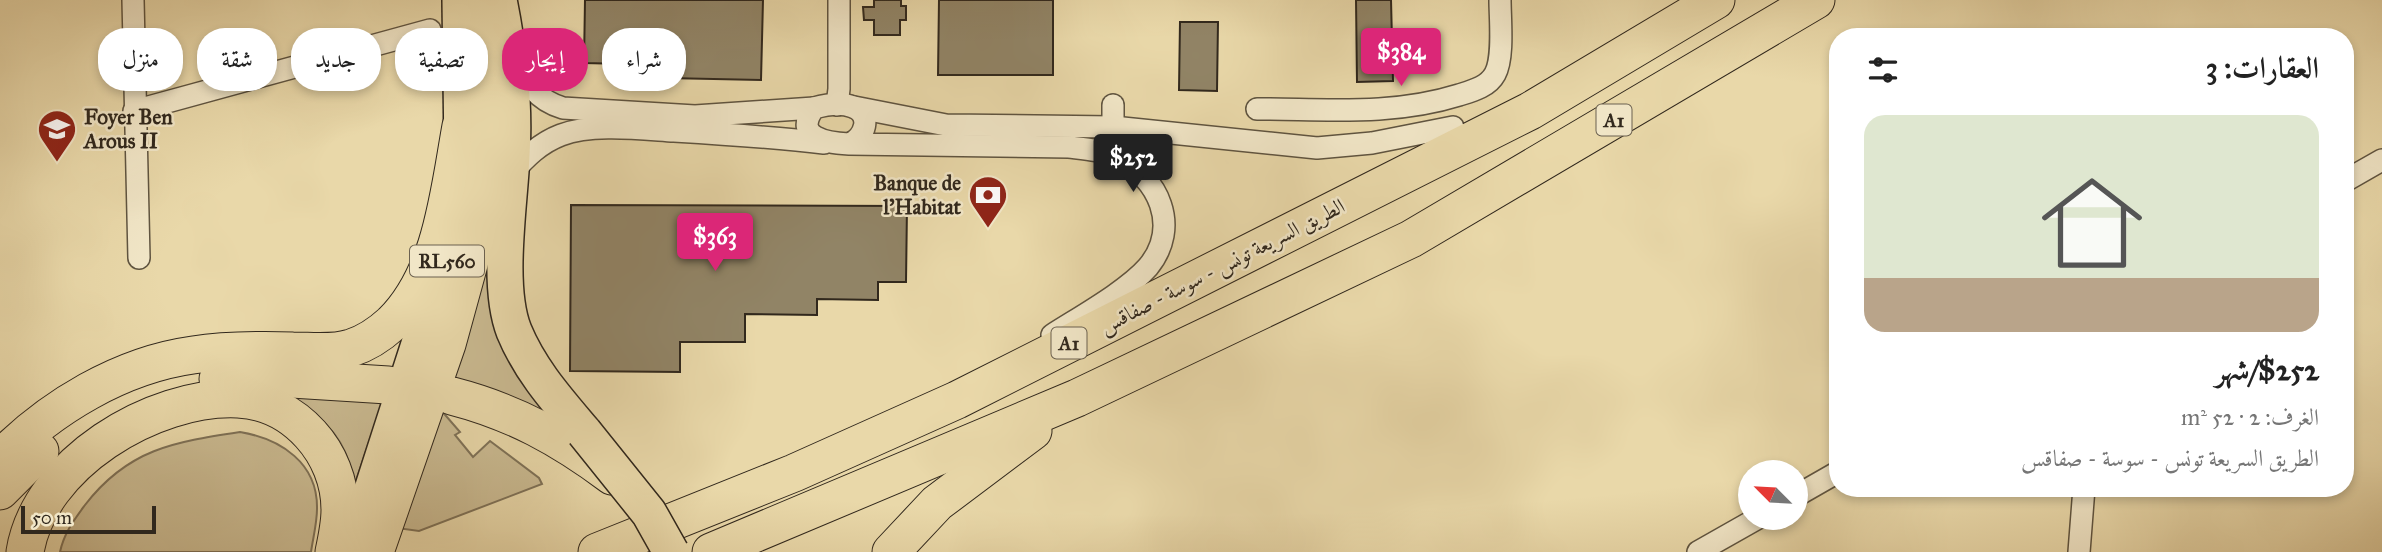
<!DOCTYPE html>
<html lang="ar">
<meta charset="utf-8">
<style>
:root{--surface:#fff;--page:#f2f2f2;--text:#222;--muted:#767676;--accent:#db2777}
body{margin:0;font-family:"IM FELL Great Primer",Amiri,serif;background:var(--page);color:var(--text);direction:rtl;height:100vh;display:flex;flex-direction:column;font-size:26px;white-space:nowrap}
*{box-sizing:border-box;margin:0}
p{font-size:23px;color:var(--muted)}
.icon{flex:none;width:38px;height:38px;fill:none;stroke:currentColor;stroke-width:2;stroke-linecap:round;stroke-linejoin:round}
.map{position:relative;flex:1;overflow:hidden;direction:ltr}
.details{position:absolute;left:1829px;top:28px;width:525px;height:469px;display:flex;flex-direction:column;background:var(--surface);border-radius:28px;box-shadow:0 4px 10px #0003;direction:rtl}
.details>*{flex:none}
.top-card{position:absolute;left:21px;top:28px;width:665px;height:63px;direction:rtl;display:flex;gap:14px}
.needle{width:46px;rotate:294deg}
.controls{position:absolute;left:1738px;top:460px;display:grid;gap:14px}
.controls a{display:grid;place-items:center;width:70px;height:70px;border-radius:50%;background:var(--surface);box-shadow:0 4px 10px #0003;font-size:35px}
.scale{position:absolute;left:21px;bottom:18px;width:135px;box-sizing:border-box;padding-left:7px;border:4px solid #31281d;border-top:0;font-size:19px;line-height:24px;white-space:nowrap;color:#31281d;-webkit-text-stroke:5px #f1e6c7;paint-order:stroke}
.price{position:absolute;translate:-50% -60px;padding:0 16px;border-radius:7px;background:var(--accent);color:#fff;font-size:23px;line-height:46px;filter:drop-shadow(0 2px 4px #0008)}
.price::after{content:'';position:absolute;left:50%;top:42px;width:21px;height:16px;margin-left:-10px;background:inherit;clip-path:polygon(0 0,100% 0,50% 100%)}
.price.active{background:#222;color:#fff}
ul{padding:0;list-style:none}
li{display:grid;align-content:center;gap:14px;height:371px;padding:0 35px}
li span{display:grid;place-items:center;height:217px;border-radius:21px;color:#555}
li>.icon{margin-inline-start:auto}
span .icon{width:126px;height:126px;fill:#fffc;stroke-width:1}
li b{font-size:30px}
h2{display:flex;justify-content:space-between;align-items:center;height:84px;padding:0 35px;font-size:30px}
.tag{padding:0 24px;border-radius:28px;background:var(--surface);box-shadow:0 4px 10px #0003;font-size:24px;line-height:63px}
.tag.active{background:var(--accent);color:#fff}
.map>svg:first-child{display:block}
</style>
<div class="map">
<svg width="2382" height="552" viewBox="0 0 2382 552">
<rect width="100%" height="100%" fill="#e9d8a9"/>
<filter id="stains"><feTurbulence type="fractalNoise" baseFrequency=".00286" numOctaves="4"/><feColorMatrix values="0 0 0 0 .2 0 0 0 0 .09 0 0 0 0 .02 0 0 0 .5 -.17"/></filter>
<radialGradient id="worn" r=".72"><stop offset=".6" stop-color="#630" stop-opacity="0"/><stop offset="1" stop-color="#630" stop-opacity=".3"/></radialGradient>
<g fill="#caba91" stroke="#7e7157" stroke-width="2">
<polygon points="488,249 554,418 448,381"/>
<path d="M 280,390 L 383,400 L 355,484 C 350,475 350,462 345,452 C 332,423 306,406 280,390 Z"/>
<polygon points="440,409 460,432 455,435 473,457 490,441 539,478 542,484 419,531 397,528"/>
<path d="M 240,432 C 281,439 318,463 317,509 C 317,523 313,538 311,552 L 60,552 C 64,533 74,520 85,505 C 128,449 174,442 240,432 Z"/>
</g>
<g fill="#918466" stroke="#31281d" stroke-width="2">
<polygon points="585,0 763,0 761,80 666,78 667,65 584,63"/>
<polygon points="874,0 901,0 901,6 906,6 906,20 900,20 900,35 874,35 874,20 864,20 863,7 874,7"/>
<polygon points="939,0 1053,0 1053,75 938,75"/>
<polygon points="1356,0 1391,0 1393,81 1357,82"/>
<polygon points="1180,22 1218,22 1217,91 1179,90"/>
<polygon points="571,205 907,206 906,282 878,282 878,300 817,299 817,315 745,314 745,342 680,342 680,372 570,371"/>
</g>
<g fill="none" stroke-linecap="round" stroke-linejoin="round">
<g stroke="#5f5440" stroke-width="24">
<g id="minor">
<polyline points="133,0 139,258"/>
<path d="M 516,59 C 527,83 536,100 563,108 L 695,116 L 814,108"/>
<polyline points="837,105 839,89 839,0"/>
<polyline points="854,107 946,125 1113,127 1317,148 1372,143 1453,127"/>
<path d="M 1257,109 C 1326,109 1392,116 1459,95 C 1472,91 1488,87 1495,74 C 1504,58 1500,19 1500,0"/>
<polyline points="134,111 430,30"/>
<polyline points="1113,127 1113,105"/>
<path d="M 849,144 C 865,138 873,114 853,107 C 841,102 825,105 814,108 C 792,138 828,143 849,144 L 1069,147 C 1086,149 1102,150 1116,157 C 1159,177 1181,227 1148,267 C 1127,291 1080,317 1052,335"/>
<path d="M 511,174 C 526,157 540,143 561,135 C 592,123 641,129 674,131 C 724,134 774,137 824,143"/>
<polyline points="2345,181 2382,160"/>
<polyline points="1796,496 1838,472"/>
<polyline points="1698,552 1758,518"/>
<polyline points="2079,552 2084,488"/>
</g>
</g>
<g stroke="#31281d" stroke-width="38">
<g id="trunk">
<polyline points="460,0 462,154"/>
<path d="M 499,0 C 509,50 515,104 512,155 C 510,204 496,285 514,331 C 530,370 557,400 584,432"/>
<polyline points="352,552 450,248"/>
</g>
</g>
<g stroke="#31281d" stroke-width="39">
<g id="motorway">
<polyline points="218,379 276,378 388,385"/>
<path d="M 452,396 C 514,412 561,438 612,476"/>
<path d="M 0,459 C 51,407 121,365 193,355 C 226,350 260,350 293,351 C 311,351 334,354 351,348 C 367,343 380,334 392,323 C 442,274 449,192 461,126"/>
<polyline points="0,491 40,451"/>
<path d="M 25,552 C 39,464 153,395 238,399 C 295,402 340,453 340,510 C 340,524 337,538 334,552"/>
<polyline points="375,552 447,344 475,242 487,165 490,124 487,0"/>
<polyline points="597,552 794,473 957,400 1530,111 1716,0"/>
<polyline points="711,552 1077,398 1411,239 1816,0"/>
<polyline points="891,552 937,503 1033,431"/>
</g>
</g>
<use href="#minor" stroke="#f1e6c7" stroke-width="21"/>
<use href="#trunk" stroke="#e9d8a9" stroke-width="35"/>
<use href="#motorway" stroke="#e9d8a9" stroke-width="37"/>
<g stroke="#31281d" stroke-width="38" stroke-linecap="butt">
<polyline id="trunk-bridge" points="584,432 649,513 671,552"/>
</g>
<use href="#trunk-bridge" stroke="#e9d8a9" stroke-width="35"/>
</g>
<defs>
<g id="university-pin" transform="scale(2.0125)"><path d="M0 17L-7.5 6A9.5 9.5 0 1 1 7.5 6Z" fill="#8f2418" stroke="#f1e6c7"/><path d="M0-5L7-2L0 1L-7-2ZM-4 1L0 2.5L4 1V4Q0 6-4 4Z" fill="#fff"/></g>
<g id="bank-pin" transform="scale(2.0125)"><path d="M0 17L-7.5 6A9.5 9.5 0 1 1 7.5 6Z" fill="#8f2418" stroke="#f1e6c7"/><path d="M-6-4H6V4H-6ZM0-2.3a2.3 2.3 0 1 0 0 4.6a2.3 2.3 0 1 0 0-4.6Z" fill="#fff"/></g>
</defs>
<g fill-rule="evenodd">
<use href="#university-pin" x="57" y="129"/>
<use href="#bank-pin" x="988" y="195"/>
</g>
<g text-anchor="middle" dominant-baseline="central" stroke-width="5" stroke-linejoin="round" paint-order="stroke">
<g fill="#f1e6c7" stroke="#6b6150" stroke-width="2">
<rect x="1596.5" y="104.5" width="35" height="31" rx="5"/>
<rect x="410" y="245.5" width="74" height="31" rx="5"/>
<rect x="1051.5" y="327.5" width="35" height="31" rx="5"/>
</g>
<g font-size="19" font-weight="bold" fill="#31281d">
<text x="1614" y="120">A1</text>
<text x="447" y="261">RL560</text>
<text x="1069" y="343">A1</text>
</g>
<g font-size="21" font-weight="bold" fill="#31281d" stroke="#f1e6c7" text-anchor="start">
<text x="84" y="117">Foyer Ben<tspan x="84" dy="24">Arous II</tspan></text>
<text x="961" y="183" text-anchor="end">Banque de<tspan x="961" dy="24">l'Habitat</tspan></text>
</g>
<g font-size="21" fill="#31281d" stroke="#f1e6c7">
<text transform="translate(1222 266) rotate(-27)">الطريق السريعة تونس - سوسة - صفاقس</text>
</g>
</g>
<rect width="100%" height="100%" filter="url(#stains)"/>
<rect width="100%" height="100%" fill="url(#worn)"/>
</svg>
<div class="controls">
<a><svg class="needle" viewBox="-14 -14 28 28"><path d="M0-13l5 13h-10z" fill="#e53935"/><path d="M0 13l5-13h-10z" fill="#767676"/></svg></a>
</div>
<div class="scale">50 m</div>
<b class="price" style="left:1401px;top:88px">$384</b>
<b class="price active" style="left:1133px;top:194px">$252</b>
<b class="price" style="left:715px;top:273px">$363</b>
<div class="top-card">
<a class="tag">شراء</a>
<a class="tag active">إيجار</a>
<a class="tag">تصفية</a>
<a class="tag">جديد</a>
<a class="tag">شقة</a>
<a class="tag">منزل</a>
</div>
<section class="details">
<h2>العقارات: 3<svg class="icon" aria-label="filters" viewBox="0 0 24 24"><path d="M4 7h16M4 17h16"/><circle cx="9" cy="7" r="2"/><circle cx="15" cy="17" r="2"/></svg></h2>
<ul>
<li><span style="background:linear-gradient(#dfe7d0 75%,#b9a48a 0)"><svg class="icon" aria-label="home" viewBox="0 0 24 24"><path d="M3 11l9-7 9 7M6 9v11h12V9"/></svg></span><div><b>$252/شهر</b><p>الغرف: 2 · 52 m²</p><p>الطريق السريعة تونس - سوسة - صفاقس</p></div></li>
</ul>
</section>
</div>
